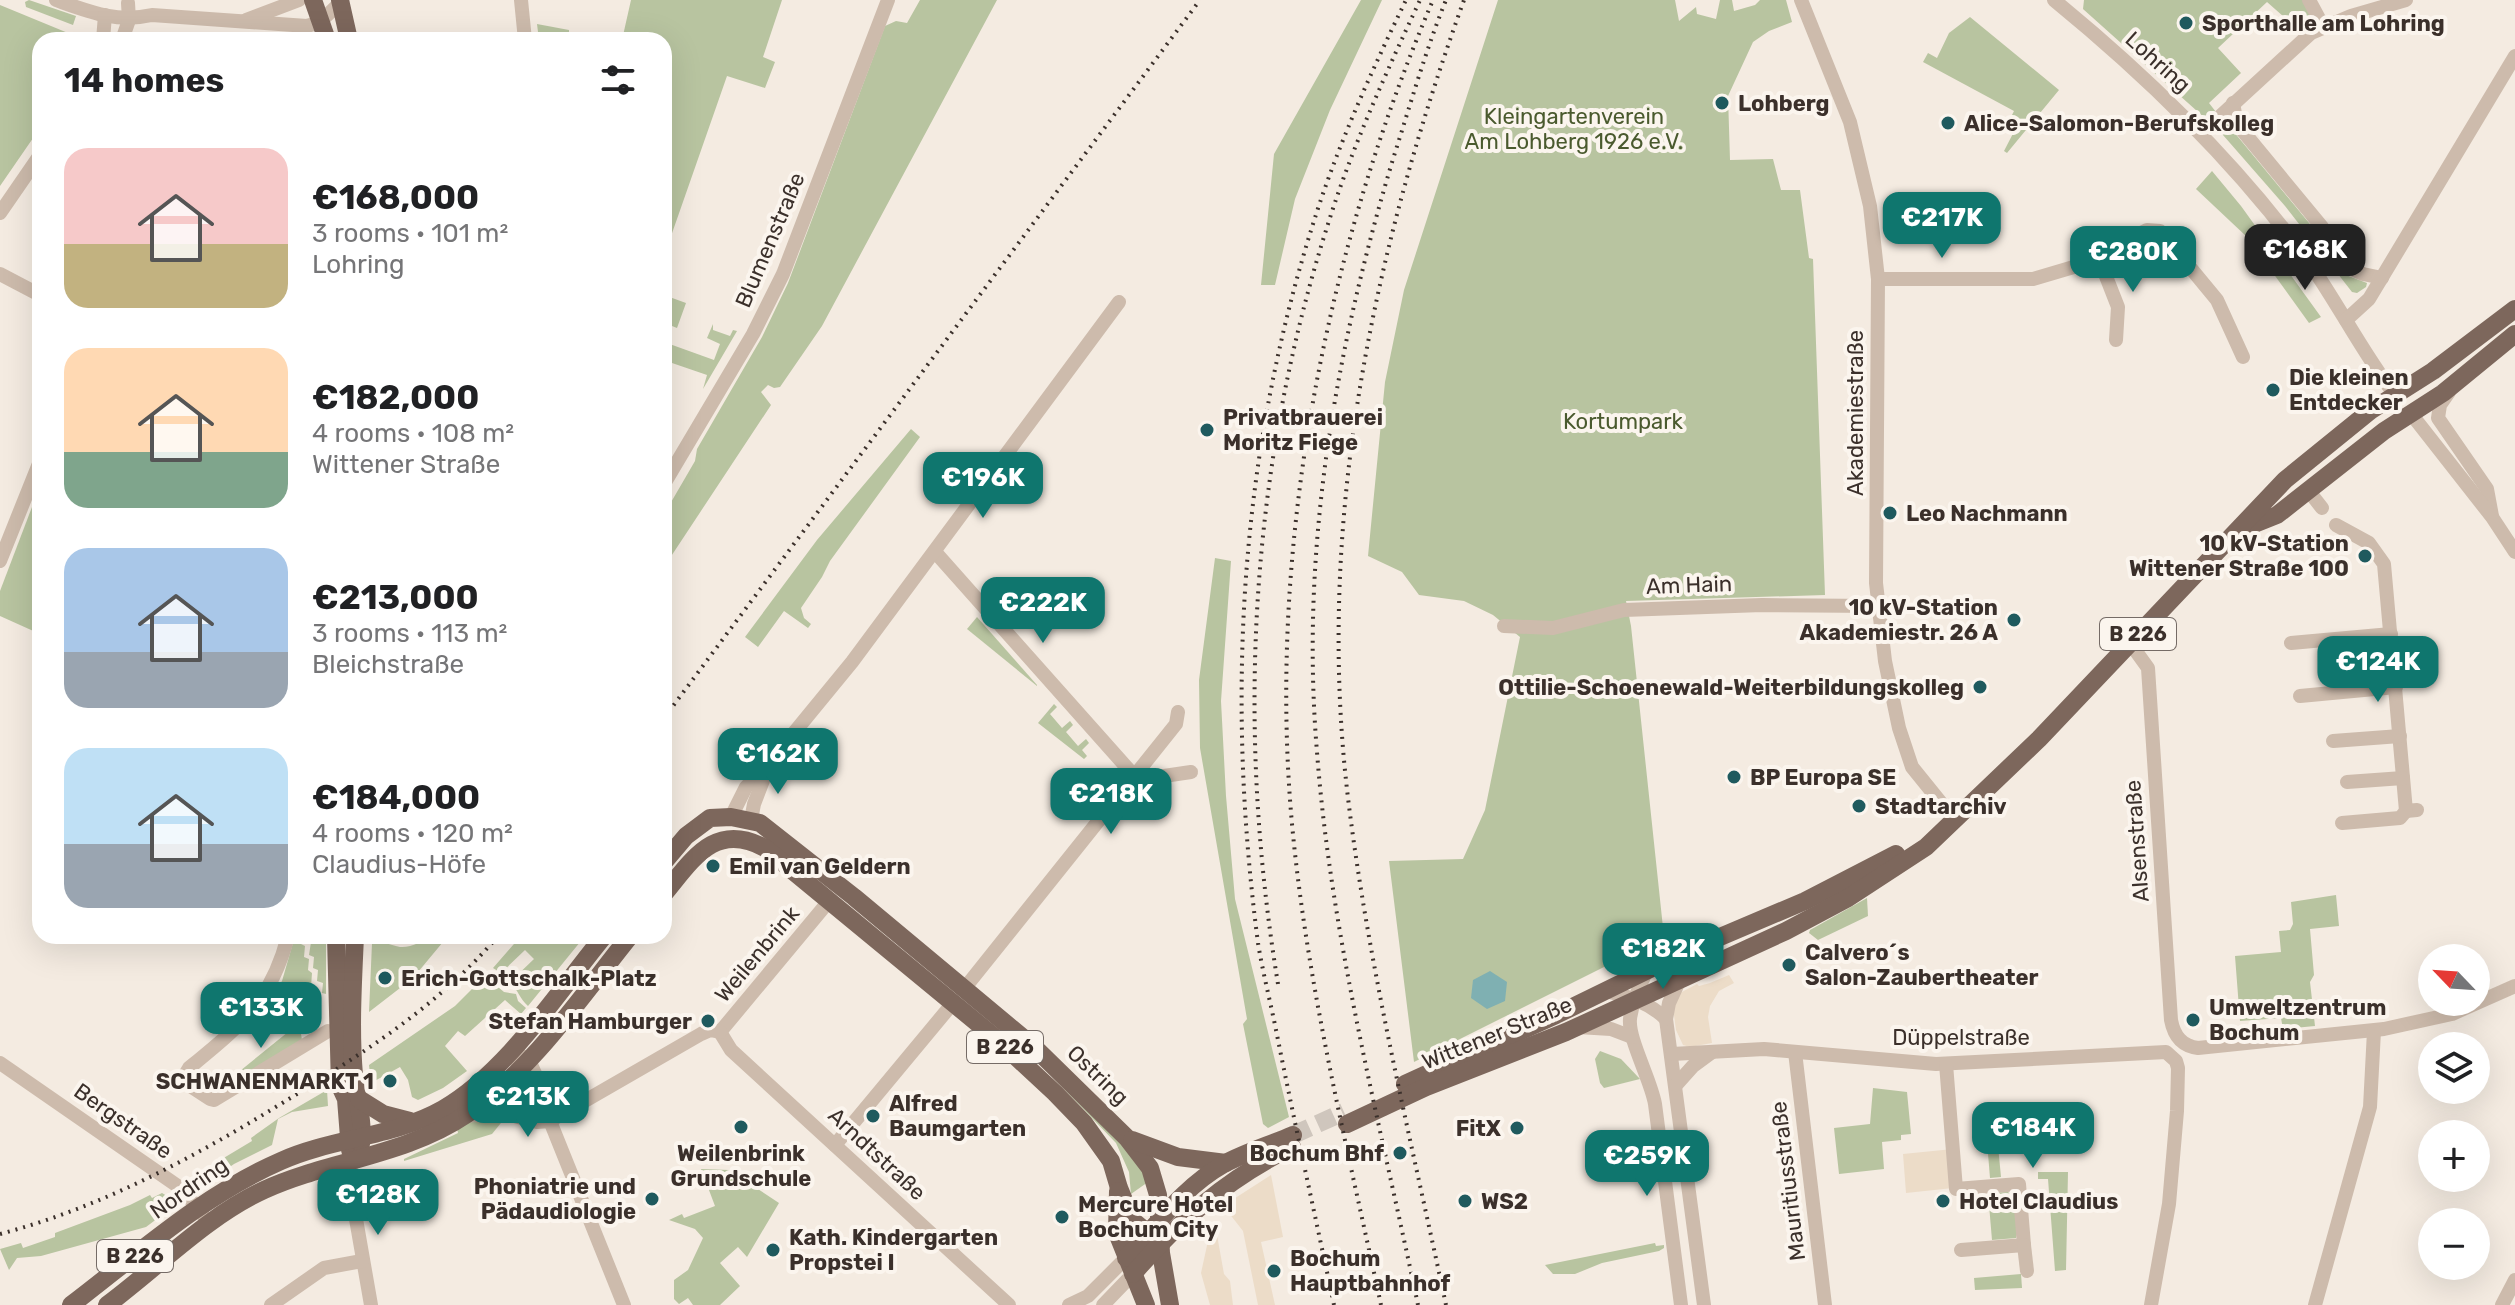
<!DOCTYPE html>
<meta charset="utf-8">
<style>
:root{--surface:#fff;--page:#f2f2f2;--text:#202124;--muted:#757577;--accent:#0f766e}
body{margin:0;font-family:Rubik,sans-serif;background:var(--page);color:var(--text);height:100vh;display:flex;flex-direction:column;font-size:30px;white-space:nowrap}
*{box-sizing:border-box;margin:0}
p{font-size:26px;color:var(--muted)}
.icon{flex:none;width:44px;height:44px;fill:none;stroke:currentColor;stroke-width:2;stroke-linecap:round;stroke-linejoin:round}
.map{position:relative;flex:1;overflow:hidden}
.details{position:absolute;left:32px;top:32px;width:640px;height:912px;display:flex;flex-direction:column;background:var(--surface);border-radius:24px;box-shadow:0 8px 32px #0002}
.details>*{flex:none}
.needle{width:52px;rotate:295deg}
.fabs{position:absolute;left:2418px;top:944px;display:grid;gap:16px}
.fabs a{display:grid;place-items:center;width:72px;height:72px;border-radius:50%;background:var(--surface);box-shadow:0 8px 32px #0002;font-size:40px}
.price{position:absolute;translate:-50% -68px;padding:0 18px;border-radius:16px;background:var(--accent);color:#fff;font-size:26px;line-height:52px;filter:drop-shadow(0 2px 4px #0008)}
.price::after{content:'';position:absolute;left:50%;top:48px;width:24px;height:18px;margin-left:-12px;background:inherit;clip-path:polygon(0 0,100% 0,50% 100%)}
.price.current{background:#222;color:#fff}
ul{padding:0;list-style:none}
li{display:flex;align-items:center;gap:24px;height:200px;padding:0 32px}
li span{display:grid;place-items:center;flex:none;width:224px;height:160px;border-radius:24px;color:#555}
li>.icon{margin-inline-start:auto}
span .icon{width:96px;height:96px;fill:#fffc;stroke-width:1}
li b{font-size:34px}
h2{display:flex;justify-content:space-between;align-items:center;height:96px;padding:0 32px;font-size:34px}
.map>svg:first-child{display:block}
</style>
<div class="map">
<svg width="2515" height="1305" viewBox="0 0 2515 1305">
<rect width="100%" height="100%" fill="#f4ebe1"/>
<g fill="#b8c4a0">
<polygon points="29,0 76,16 73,25 26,7 25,2"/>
<polygon points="631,0 782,0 763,57 775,62 765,88 727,76 670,239 664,237 664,40 622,40"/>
<polygon points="920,0 997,0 822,326 780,387 774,388 768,385 761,392 771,405 664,567 664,507 670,504 695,461 697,449 762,337 788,283 885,26 896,21 907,23"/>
<polygon points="1361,0 1382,0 1330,110 1295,199 1275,285 1261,285 1274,154"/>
<polygon points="1498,0 1675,0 1679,21 1696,7 1697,14 1716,19 1720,0 1732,0 1734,11 1755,5 1760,0 1786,0 1792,22 1769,31 1753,42 1728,96 1730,160 1773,159 1781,190 1800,190 1809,258 1813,259 1825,595 1626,601 1631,626 1664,937 1414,1062 1389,861 1463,859 1485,810 1520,637 1493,615 1464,601 1419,595 1402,572 1368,556 1385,382 1404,290"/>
<polygon points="2084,0 2303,0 2314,24 2301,32 2267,2 2218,48 2241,73 2209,103 2216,112 2207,120 2083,9"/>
<polygon points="0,5 85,40 40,40 40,128 0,186"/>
<polygon points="1970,17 2059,90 2007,153 2004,151 2020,120 2012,115 2014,111 1923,62 1928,53 1937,58 1949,33"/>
<polygon points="537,24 569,30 569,40 539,40"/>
<polygon points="2224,120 2319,235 2337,266 2346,275 2367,283 2366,287 2357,293 2352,292 2285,206 2216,127"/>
<polygon points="2212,171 2241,206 2321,317 2309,323 2247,237 2196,189"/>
<polygon points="664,295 686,303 677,328 667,324 664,331"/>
<polygon points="713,324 713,330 730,336 733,330 737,331 703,389 707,375 672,363 667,373 664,371 664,342 714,360 720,344 707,338"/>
<polygon points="911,429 920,437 830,561 822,577 801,608 804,618 811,624 808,628 784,611 758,647 745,637 817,540"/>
<polygon points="40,486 40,634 0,616 0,591"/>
<polygon points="1215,558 1231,561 1221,701 1226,796 1235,899 1289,1117 1268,1128 1263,1124 1243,1024 1247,1019 1200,748 1199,680"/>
<polygon points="977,617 1037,685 1037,686 967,629"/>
<polygon points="1054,704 1057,707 1050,714 1062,728 1070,721 1073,725 1066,732 1078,746 1086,739 1089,743 1082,750 1087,756 1084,759 1038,723"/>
<polygon points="2336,895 2339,926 2310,929 2314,975 2310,982 2315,1026 2283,1029 2281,1018 2240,1021 2235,956 2281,952 2279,931 2290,930 2293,924 2291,902"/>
<polygon points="1867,898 1868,916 1818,940 1809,933 1810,930"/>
<polygon points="295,936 302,936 301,944 305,946 304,957 309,959 308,970 312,973 311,987 315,990 311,1028 301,1034 302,1040 221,1091 219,1088 288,1032 289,1018 272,996 282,981"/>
<polygon points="307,936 326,936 326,994 322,993 323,983 317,981 318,970 313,968 314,957 309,955 311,942 306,941"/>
<path d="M 433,936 L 448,936 L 413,978 L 369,1012 L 372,943 C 383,940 389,945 400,947 C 411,948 423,941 433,936 Z"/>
<path d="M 521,936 L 585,936 L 528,1006 C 520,999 518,990 510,982 L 534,959 L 525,950 L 501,973 L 493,968 Z"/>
<polygon points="485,976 504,992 516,994 518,1001 526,1008 521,1014 505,1000 465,1036 458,1031 445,1046 467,1071 443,1088 418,1100 412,1097 408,1080 400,1067 371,1083 369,1065 455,1006"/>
<polygon points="1600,1051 1621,1059 1640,1079 1604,1088 1600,1083 1595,1059"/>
<polygon points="1040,1064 1133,1154 1148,1182 1131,1194 1129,1172 1116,1143"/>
<polygon points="1873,1088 1907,1092 1911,1134 1901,1135 1901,1140 1882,1142 1884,1169 1839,1174 1834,1128 1870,1124"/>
<polygon points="327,1090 328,1106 292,1112 278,1119 272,1145 234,1164 205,1184 196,1182 192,1177 252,1141 251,1138 279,1118"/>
<polygon points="1994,1104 2001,1177 1990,1178 1984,1105"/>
<polygon points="505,1118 492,1134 404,1161 404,1159 458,1133 457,1128 467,1122"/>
<polygon points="701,1169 729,1170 779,1203 747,1257 738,1247 720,1263 740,1286 720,1305 693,1305 688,1298 679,1304 674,1299 674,1280 688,1270 703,1238 695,1229 669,1220 682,1214 684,1218 715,1206"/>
<polygon points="2038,1172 2068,1172 2066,1270 2055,1271 2048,1179 2038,1179"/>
<path d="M 2008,1192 C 2018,1201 2020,1224 2016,1238 L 1992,1240 L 1988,1193 Z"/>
<polygon points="162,1193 172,1199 173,1204 170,1209 146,1227 41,1256 17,1258 9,1270 0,1249 21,1243 23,1248 55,1237 55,1233 130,1205 150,1195 152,1198"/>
<polygon points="1655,1243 1656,1246 1664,1245 1664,1248 1659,1251 1602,1263 1575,1274 1553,1274 1545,1265"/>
<polygon points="2021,1274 2022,1288 1975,1290 1974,1278"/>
</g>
<g fill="#ecdcc8">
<polygon points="1729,975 1734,983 1719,991 1710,1006 1708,1017 1712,1043 1690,1047 1683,1045 1676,1030 1673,1008 1678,994 1697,984 1699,986 1710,983"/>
<polygon points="1953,1149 1953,1188 1906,1193 1903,1154"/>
<polygon points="1271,1175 1283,1237 1261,1242 1275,1305 1258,1305 1243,1231 1225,1208 1229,1202"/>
<polygon points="1217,1235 1224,1274 1230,1281 1233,1305 1210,1305 1201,1273 1208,1241"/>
</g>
<polygon fill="#7fb0b2" points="1490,971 1507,982 1505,1001 1487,1009 1471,998 1473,980"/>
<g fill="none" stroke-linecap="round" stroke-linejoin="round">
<polyline stroke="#cfc6bd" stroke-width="18" stroke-dasharray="18 9" stroke-linecap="butt" points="1293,1135 1344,1112"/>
<g stroke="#cdbbac" stroke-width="14">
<path d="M 56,0 C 90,12 117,23 152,15 L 307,26 L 320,22 L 341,2"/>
<polyline points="521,0 525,40"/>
<polyline points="1801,0 1850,122 1870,206 1878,279 1876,583 1885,661 1899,728 1912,767 1954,819"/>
<path d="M 2054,0 C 2147,76 2233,159 2305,257 C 2337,301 2361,351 2395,395"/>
<polyline points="2309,0 2323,26"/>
<polyline points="246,20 299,0"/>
<polyline points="103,40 105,15"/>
<polyline points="122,40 129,20 128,3"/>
<polyline points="2233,103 2237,124 2322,227 2345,266 2363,274 2382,278"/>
<polyline points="2202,133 2311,33 2351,16 2406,0"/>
<polyline points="0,213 40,155"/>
<polyline points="2098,256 2118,307 2116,340"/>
<polyline points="0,274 40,295"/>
<polyline points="1878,279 2033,279 2077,266 2147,230 2160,231 2217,300 2243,357"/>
<polyline points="2346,320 2369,299 2515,56"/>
<polyline points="2449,392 2440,405 2438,418 2487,489 2492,516"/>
<polyline points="2412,415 2492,517 2515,552"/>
<polyline points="664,484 753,334 783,274 888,0"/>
<polyline points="2308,490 2322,508"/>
<polyline points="2336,525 2369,543 2384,564 2406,811 2417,810"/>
<polyline points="936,553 1129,770 1130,781"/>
<polyline points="0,561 40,461"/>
<polyline points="1504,626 1553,628 1624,610 1762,605 1877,606"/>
<path d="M 2130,643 L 2148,668 L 2171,1020 C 2174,1036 2182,1046 2198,1048 L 2384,1029 L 2452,1014 L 2515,986"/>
<polyline points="2291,643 2391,634"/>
<polyline points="2300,696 2396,687"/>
<polyline points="2333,741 2400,736"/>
<polyline points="1130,781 1191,772"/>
<polyline points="2347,782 2403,778"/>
<polyline points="731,817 746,787 770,762 852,662 1119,302"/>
<polyline points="751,820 754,804 767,770"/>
<polyline points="2342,823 2400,818 2406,811"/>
<path d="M 288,936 C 271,1002 240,1026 189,1068 L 186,1073 L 187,1084 L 210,1099 L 214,1100 L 328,1031"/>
<polyline points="402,936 411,936"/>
<path d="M 1647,970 C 1640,986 1632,1002 1630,1019 C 1628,1039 1651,1080 1655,1104 L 1681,1305"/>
<polyline points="1680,979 1669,1003 1666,1019 1704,1305"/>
<polyline points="964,989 1176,724 1178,712"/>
<path d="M 1606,991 C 1629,997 1649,1002 1666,1019"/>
<polyline points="1578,1027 1611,1029 1632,1037"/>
<polyline points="720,1032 731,1050 1009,1305"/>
<polyline points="720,1032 829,901"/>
<polyline points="1795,1052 1825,1305"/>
<polyline points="1672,1054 1764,1049 1936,1064 2166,1052 2176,1061 2178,1068 2177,1111 2169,1204 2151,1305"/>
<polyline points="522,1056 529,1060 542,1089 550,1121 624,1305"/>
<polyline points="0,1063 182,1189 203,1215"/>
<polyline points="517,1063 537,1107 549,1121"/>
<polyline points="1946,1064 1956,1189 2019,1184 2024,1245 1961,1250"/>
<polyline points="1676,1085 1693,1066 1712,1052"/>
<polyline points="467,1116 499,1112 537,1122 550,1121 701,1034 710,1030 720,1032"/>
<polyline points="835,1145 953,1003"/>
<polyline points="350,1161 356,1219 371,1305"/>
<polyline points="2024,1245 2027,1271"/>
<polyline points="271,1305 324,1268 362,1261"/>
<polyline points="1069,1305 1088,1296 1126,1258"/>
<polyline points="1103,1305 1133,1274"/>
<polyline points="2315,1305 2370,1107 2374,1031"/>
<polyline points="2502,1305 2515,1280"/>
</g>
<g stroke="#7d675c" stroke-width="18">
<polyline points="313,0 327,40"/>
<polyline points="340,0 349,40"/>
<polyline points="2242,529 2277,515 2384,431 2443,393 2515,334"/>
<polyline points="664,862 686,836 710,818 731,817 760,823 854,897 1034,1047 1127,1138 1150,1168 1158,1195 1161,1253 1170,1305"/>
<path d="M 664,894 C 693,859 715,821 765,848 L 998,1040 L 1055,1093 L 1084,1123 L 1111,1161 L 1119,1188 L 1132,1220 L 1161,1244"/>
<polyline points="336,936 340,1086 346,1099 350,1150"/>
<path d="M 355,936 C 353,982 350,1029 354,1075 C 356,1099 364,1119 361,1144"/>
<polyline points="1405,1084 1556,1015 1687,951 1805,901 1896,854"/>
<polyline points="359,1099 383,1114 410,1121"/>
<polyline points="1347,1124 1426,1087 1566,1032 1786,931 1848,898 1926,847 2039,739 2285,480 2370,411 2433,371 2515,309"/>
<polyline points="1132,1140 1178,1157 1226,1163"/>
<polyline points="1118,1191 1117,1233 1146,1305"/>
<path d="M 1126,1258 C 1157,1225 1183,1187 1224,1164 C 1246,1152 1270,1145 1293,1135"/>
<path d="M 1133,1274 C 1178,1221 1228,1178 1292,1147"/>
<path d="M 71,1305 C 138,1254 203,1195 281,1161 C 332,1138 394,1137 443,1109 C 508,1071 557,993 604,936"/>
<path d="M 107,1305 C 157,1268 207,1216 264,1190 C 330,1160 405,1156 467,1114 C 533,1069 580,998 630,936"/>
</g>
<g stroke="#3b302b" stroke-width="4" stroke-dasharray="2 6" stroke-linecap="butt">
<polyline points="664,718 1200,0"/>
<path d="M 1278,984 C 1236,729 1249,471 1328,224 C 1352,147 1386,73 1420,0"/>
<path d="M 0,1234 C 106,1206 200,1154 292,1097 C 368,1050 440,1004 498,936"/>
<path d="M 1334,1305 C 1315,1215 1295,1125 1277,1035 C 1271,1004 1263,974 1258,943 C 1226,699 1239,459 1313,224 C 1337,147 1371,72 1406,0"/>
<path d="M 1381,1305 C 1347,1146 1307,986 1292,824 C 1267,549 1325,253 1433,0"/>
<path d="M 1418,1305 C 1380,1123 1331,938 1317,752 C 1300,550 1335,352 1393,159 C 1410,106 1425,52 1446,0"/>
<path d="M 1446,1305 C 1411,1140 1370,974 1349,806 C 1314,531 1371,258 1464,0"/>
</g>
</g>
<g fill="#1f5a5e" stroke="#fbf5ee" stroke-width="3">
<circle cx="2186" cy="23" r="8"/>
<circle cx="1722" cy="103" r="8"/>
<circle cx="1948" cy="123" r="8"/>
<circle cx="2273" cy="390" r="8"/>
<circle cx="1207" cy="430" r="8"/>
<circle cx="1890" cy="513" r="8"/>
<circle cx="2365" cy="556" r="8"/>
<circle cx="2014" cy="620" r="8"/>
<circle cx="1980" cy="687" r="8"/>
<circle cx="1734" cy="777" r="8"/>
<circle cx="1859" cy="806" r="8"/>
<circle cx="713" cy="866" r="8"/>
<circle cx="1789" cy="965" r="8"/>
<circle cx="385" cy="978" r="8"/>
<circle cx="2193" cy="1020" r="8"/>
<circle cx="708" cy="1021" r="8"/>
<circle cx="390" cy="1081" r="8"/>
<circle cx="873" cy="1116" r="8"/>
<circle cx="741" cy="1127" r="8"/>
<circle cx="1517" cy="1128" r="8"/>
<circle cx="1400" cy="1153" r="8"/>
<circle cx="652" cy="1199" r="8"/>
<circle cx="1465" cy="1201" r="8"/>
<circle cx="1943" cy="1201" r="8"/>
<circle cx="1062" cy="1217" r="8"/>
<circle cx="773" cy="1250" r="8"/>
<circle cx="1274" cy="1271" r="8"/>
</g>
<g text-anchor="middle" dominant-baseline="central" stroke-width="8" stroke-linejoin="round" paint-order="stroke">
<g fill="#fbf5ee" stroke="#756b66" stroke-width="2">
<rect x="2100" y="618" width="76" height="32" rx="6"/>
<rect x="967" y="1031" width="76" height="32" rx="6"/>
<rect x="97" y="1240" width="76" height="32" rx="6"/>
</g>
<g font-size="20" font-weight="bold" fill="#3b302b">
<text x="2138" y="634">B 226</text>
<text x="1005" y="1047">B 226</text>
<text x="135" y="1256">B 226</text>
</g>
<g font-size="22" font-weight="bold" fill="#3b302b" stroke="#fbf5ee" text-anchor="start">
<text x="2202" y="23">Sporthalle am Lohring</text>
<text x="1738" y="103">Lohberg</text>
<text x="1964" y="123">Alice-Salomon-Berufskolleg</text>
<text x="2289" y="377">Die kleinen<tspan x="2289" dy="25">Entdecker</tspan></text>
<text x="1223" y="417">Privatbrauerei<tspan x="1223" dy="25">Moritz Fiege</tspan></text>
<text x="1906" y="513">Leo Nachmann</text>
<text x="2349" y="543" text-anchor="end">10 kV-Station<tspan x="2349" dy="25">Wittener Straße 100</tspan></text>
<text x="1998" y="607" text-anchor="end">10 kV-Station<tspan x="1998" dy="25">Akademiestr. 26 A</tspan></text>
<text x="1964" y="687" text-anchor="end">Ottilie-Schoenewald-Weiterbildungskolleg</text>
<text x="1750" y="777">BP Europa SE</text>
<text x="1875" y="806">Stadtarchiv</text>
<text x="729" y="866">Emil van Geldern</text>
<text x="1805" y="952">Calvero´s<tspan x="1805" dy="25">Salon-Zaubertheater</tspan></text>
<text x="401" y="978">Erich-Gottschalk-Platz</text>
<text x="2209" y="1007">Umweltzentrum<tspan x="2209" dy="25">Bochum</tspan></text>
<text x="692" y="1021" text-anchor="end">Stefan Hamburger</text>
<text x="374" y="1081" text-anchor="end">SCHWANENMARKT 1</text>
<text x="889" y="1103">Alfred<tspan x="889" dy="25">Baumgarten</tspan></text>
<text x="1501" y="1128" text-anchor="end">FitX</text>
<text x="741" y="1153" text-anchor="middle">Weilenbrink<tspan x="741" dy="25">Grundschule</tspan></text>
<text x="1384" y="1153" text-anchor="end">Bochum Bhf</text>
<text x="636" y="1186" text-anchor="end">Phoniatrie und<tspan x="636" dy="25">Pädaudiologie</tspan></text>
<text x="1481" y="1201">WS2</text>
<text x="1959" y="1201">Hotel Claudius</text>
<text x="1078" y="1204">Mercure Hotel<tspan x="1078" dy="25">Bochum City</tspan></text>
<text x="789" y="1237">Kath. Kindergarten<tspan x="789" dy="25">Propstei I</tspan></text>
<text x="1290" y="1258">Bochum<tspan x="1290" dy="25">Hauptbahnhof</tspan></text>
</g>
<g font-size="22" fill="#3b302b" stroke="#fbf5ee">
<text transform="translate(2158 62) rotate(42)">Lohring</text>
<text transform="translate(770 240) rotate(-67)">Blumenstraße</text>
<text transform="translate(1855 413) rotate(-90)">Akademiestraße</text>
<text transform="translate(1689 585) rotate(-2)">Am Hain</text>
<text transform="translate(2137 841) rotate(-94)">Alsenstraße</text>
<text transform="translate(757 954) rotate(-50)">Weilenbrink</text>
<text transform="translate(1497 1033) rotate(-22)">Wittener Straße</text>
<text x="1961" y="1037">Düppelstraße</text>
<text transform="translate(1098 1075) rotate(44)">Ostring</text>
<text transform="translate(123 1121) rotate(35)">Bergstraße</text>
<text transform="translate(877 1154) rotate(43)">Arndtstraße</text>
<text transform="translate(1788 1181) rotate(-97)">Mauritiusstraße</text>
<text transform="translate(189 1188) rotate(-35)">Nordring</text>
</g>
<g font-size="22" fill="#4a5a2e" stroke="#fbf5ee">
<text x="1574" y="116">Kleingartenverein<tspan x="1574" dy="25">Am Lohberg 1926 e.V.</tspan></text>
<text x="1623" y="421">Kortumpark</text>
</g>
</g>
</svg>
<div class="fabs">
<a><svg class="needle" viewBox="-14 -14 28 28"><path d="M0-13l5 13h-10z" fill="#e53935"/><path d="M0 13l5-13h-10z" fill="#757577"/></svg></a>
<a><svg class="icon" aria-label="layers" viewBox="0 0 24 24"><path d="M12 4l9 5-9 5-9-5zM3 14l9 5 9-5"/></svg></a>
<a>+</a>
<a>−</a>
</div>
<b class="price" style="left:1942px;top:260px">€217K</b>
<b class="price current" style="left:2305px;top:292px">€168K</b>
<b class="price" style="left:2133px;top:294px">€280K</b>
<b class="price" style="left:983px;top:520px">€196K</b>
<b class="price" style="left:1043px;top:645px">€222K</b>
<b class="price" style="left:2378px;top:704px">€124K</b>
<b class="price" style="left:778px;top:796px">€162K</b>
<b class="price" style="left:1111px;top:836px">€218K</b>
<b class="price" style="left:1663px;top:991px">€182K</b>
<b class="price" style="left:261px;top:1050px">€133K</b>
<b class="price" style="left:528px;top:1139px">€213K</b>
<b class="price" style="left:2033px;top:1170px">€184K</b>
<b class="price" style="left:1647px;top:1198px">€259K</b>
<b class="price" style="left:378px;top:1237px">€128K</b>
<section class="details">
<h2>14 homes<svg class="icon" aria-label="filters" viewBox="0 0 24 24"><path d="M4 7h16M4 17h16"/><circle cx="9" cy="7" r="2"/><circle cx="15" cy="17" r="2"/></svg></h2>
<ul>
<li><span style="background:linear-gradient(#f6c9c9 60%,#c2b280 0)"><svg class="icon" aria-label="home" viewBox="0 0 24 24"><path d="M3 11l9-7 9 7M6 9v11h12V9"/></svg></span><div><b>€168,000</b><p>3 rooms · 101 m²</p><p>Lohring</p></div></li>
<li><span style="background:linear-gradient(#ffd9b3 65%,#7fa58c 0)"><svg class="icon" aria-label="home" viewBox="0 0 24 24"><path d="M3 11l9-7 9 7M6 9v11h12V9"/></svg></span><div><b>€182,000</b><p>4 rooms · 108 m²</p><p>Wittener Straße</p></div></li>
<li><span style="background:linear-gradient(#a9c7e8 65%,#9aa5b1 0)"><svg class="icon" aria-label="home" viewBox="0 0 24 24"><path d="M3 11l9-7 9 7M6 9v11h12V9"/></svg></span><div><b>€213,000</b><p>3 rooms · 113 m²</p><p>Bleichstraße</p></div></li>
<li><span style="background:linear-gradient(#bfe0f5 60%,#9aa5b1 0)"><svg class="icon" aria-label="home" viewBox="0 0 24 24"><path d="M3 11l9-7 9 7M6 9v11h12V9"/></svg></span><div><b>€184,000</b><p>4 rooms · 120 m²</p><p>Claudius-Höfe</p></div></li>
</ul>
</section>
</div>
